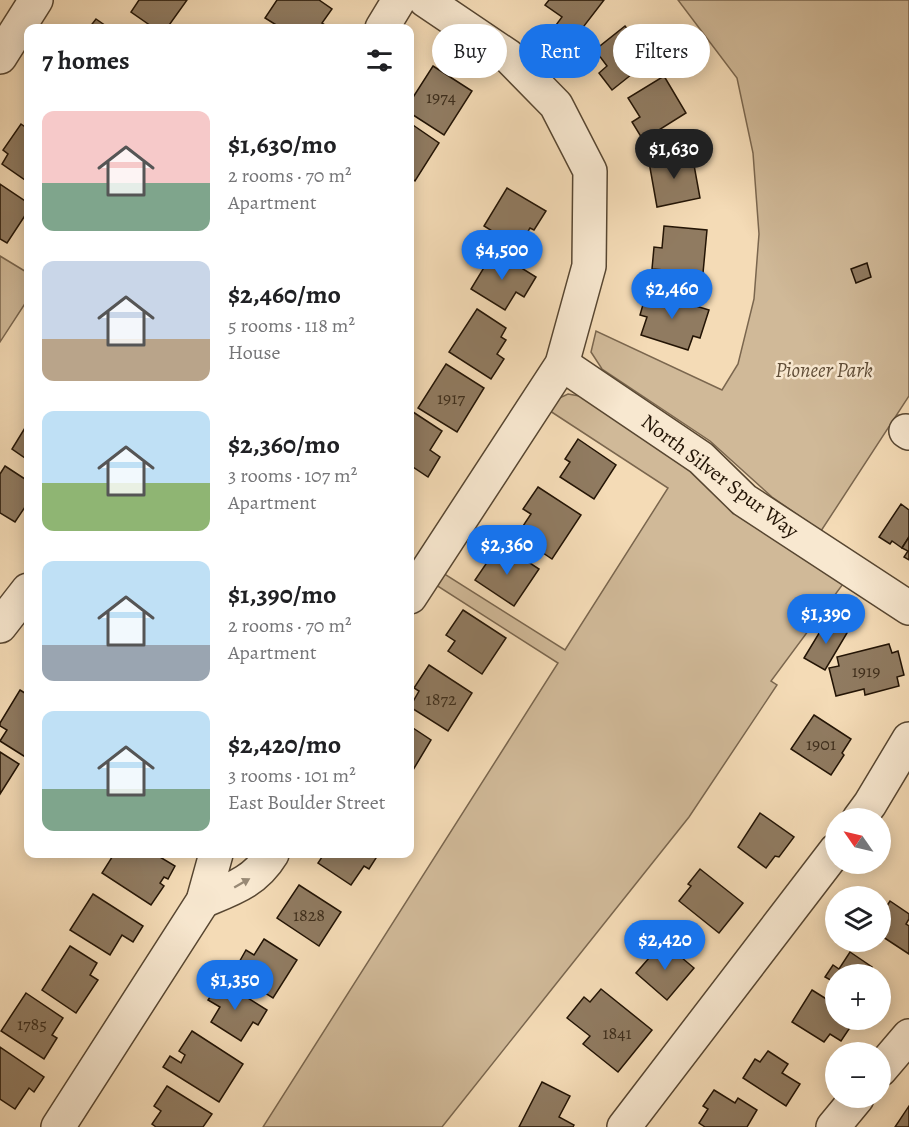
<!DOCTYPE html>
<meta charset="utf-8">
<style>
:root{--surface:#fff;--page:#f2f2f2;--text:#202124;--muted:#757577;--accent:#1a73e8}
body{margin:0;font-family:Alegreya,serif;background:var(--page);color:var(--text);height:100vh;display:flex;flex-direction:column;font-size:22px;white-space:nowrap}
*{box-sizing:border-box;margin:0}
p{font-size:20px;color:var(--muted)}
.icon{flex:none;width:33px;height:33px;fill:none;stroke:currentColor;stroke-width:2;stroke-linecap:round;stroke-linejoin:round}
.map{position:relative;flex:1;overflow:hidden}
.sheet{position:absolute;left:24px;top:24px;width:390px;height:834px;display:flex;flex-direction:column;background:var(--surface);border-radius:12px;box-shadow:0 3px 15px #0003}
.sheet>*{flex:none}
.guide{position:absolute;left:432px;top:24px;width:387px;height:54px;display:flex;gap:12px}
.needle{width:39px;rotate:304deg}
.buttons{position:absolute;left:825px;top:808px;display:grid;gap:12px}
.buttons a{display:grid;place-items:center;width:66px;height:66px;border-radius:50%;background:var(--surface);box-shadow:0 3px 15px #0003;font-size:30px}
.price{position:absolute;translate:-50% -51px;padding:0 14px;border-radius:21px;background:var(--accent);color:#fff;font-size:20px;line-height:39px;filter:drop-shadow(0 2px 3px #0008)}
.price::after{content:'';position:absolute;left:50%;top:36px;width:18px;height:14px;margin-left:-9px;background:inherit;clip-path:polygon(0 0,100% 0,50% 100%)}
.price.on{background:#222;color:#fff}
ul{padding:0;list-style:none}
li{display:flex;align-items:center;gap:18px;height:150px;padding:0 18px}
li span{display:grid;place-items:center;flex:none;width:168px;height:120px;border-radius:12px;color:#555}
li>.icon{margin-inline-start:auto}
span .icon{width:72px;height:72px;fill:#fffc;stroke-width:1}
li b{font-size:26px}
h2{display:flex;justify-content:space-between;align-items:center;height:72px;padding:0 18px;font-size:26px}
.pill{padding:0 21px;border-radius:27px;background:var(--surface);box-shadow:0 3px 15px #0003;font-size:21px;line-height:54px}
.pill.on{background:var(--accent);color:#fff}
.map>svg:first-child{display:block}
</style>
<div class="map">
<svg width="909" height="1127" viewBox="0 0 909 1127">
<rect width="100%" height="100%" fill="#f4dbb6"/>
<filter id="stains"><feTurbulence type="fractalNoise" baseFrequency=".00333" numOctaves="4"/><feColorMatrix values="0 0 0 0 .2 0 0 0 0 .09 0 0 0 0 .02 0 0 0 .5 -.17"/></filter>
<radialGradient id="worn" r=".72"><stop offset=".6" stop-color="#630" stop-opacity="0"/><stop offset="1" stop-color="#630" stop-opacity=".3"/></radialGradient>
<g fill="#d0b998" stroke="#7a664e" stroke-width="1.5">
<polygon points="678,0 909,0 909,396 821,531 772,497 710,441 602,369 591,352 596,331 722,390 738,364 754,299 759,234 753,153 737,78"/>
<polygon points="0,256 28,273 28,299 0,342"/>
<polygon points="568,394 585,397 675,454 843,584 771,681 777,685 689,817 442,1127 263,1127 558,663 436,585 443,573 565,650 668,488 547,409 555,400"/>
</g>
<g fill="#907b61" stroke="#231405" stroke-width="1.5">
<polygon points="139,0 187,0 167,28 154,28 131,12"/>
<polygon points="277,0 319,0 332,9 322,23 325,25 323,28 281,28 265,18"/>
<polygon points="549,0 604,0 574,39 556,25 562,17 545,5"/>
<polygon points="96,19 109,28 89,28"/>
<polygon points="625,26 651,59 612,90 599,73 607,66 595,50"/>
<polygon points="433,66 472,91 444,135 410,113 410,102"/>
<polygon points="664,76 686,113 643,140 632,122 640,117 628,98"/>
<polygon points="410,123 439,143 415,181 410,177"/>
<polygon points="21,124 28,129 28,182 2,164 8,154 3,150"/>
<polygon points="692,154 700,198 657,207 649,162"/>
<polygon points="0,184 28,203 28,211 7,243 0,239"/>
<polygon points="507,188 546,211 534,230 530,228 518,247 484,226"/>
<polygon points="664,226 707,230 703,273 652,269 654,247 662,248"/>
<polygon points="494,251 536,277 524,297 516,292 505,310 471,289"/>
<polygon points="867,263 871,277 856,283 851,269"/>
<polygon points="647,291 709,310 700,338 693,336 688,350 641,335 647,317 640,315"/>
<polygon points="477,309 506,328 501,337 506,340 497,354 504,359 491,379 449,352"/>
<polygon points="446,364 484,388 457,432 418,408"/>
<polygon points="410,410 442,431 430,450 440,457 428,477 410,465"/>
<polygon points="28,423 28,460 12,449"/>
<polygon points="578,439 616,465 594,499 560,477 570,462 565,459"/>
<polygon points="5,466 28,481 28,509 25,507 15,522 0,513 0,474"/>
<polygon points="538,487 581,515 552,559 524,540 530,531 523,526 531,514 523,509"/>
<polygon points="901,504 909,510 909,537 902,548 892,541 890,544 879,537"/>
<polygon points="909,537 909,560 904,557 908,551 902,548"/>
<polygon points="504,546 539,569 514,606 475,580 490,558 494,561"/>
<polygon points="463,610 506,638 482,674 448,651 455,641 446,635"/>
<polygon points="827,620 847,633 825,670 804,658"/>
<polygon points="889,644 892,653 898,651 904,675 897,677 899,686 865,695 864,689 836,696 829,668 839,666 837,657"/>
<polygon points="429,665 472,693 448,731 410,707 419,691 414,688"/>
<polygon points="20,690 28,695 28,754 27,758 0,741 7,730 0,726 0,723"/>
<polygon points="814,715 851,739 842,753 844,755 831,775 791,749"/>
<polygon points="410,726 431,740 410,775"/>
<polygon points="0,752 19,764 0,794"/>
<polygon points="760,813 794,837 779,857 775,856 766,868 738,847"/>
<polygon points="114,854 155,854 175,866 168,879 164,877 160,883 164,886 151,905 102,873"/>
<polygon points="324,854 375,854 378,855 369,869 364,866 351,885 318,863"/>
<polygon points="700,869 743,903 719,933 679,901 691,886 688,884"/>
<polygon points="299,885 341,912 319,946 277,918"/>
<polygon points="93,894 143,926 133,942 122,935 110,955 70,930"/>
<polygon points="890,901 909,914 909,919 906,924 909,926 909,954 880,935 880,910 883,912"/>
<polygon points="264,939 297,960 273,998 233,973 246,950 254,955"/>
<polygon points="663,942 694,968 667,1000 636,973"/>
<polygon points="70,946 97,963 90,975 98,980 76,1013 42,990"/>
<polygon points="850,952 872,967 867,975 836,975 836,983 825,977 833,965 839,969"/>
<polygon points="221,981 267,1010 258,1025 253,1022 241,1041 211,1022 220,1007 208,1000"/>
<polygon points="601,989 652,1030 618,1072 583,1044 590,1036 567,1018 584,997 590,1002"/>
<polygon points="812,990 836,1005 836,1020 855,1020 841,1041 830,1034 824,1042 792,1022"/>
<polygon points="26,993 63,1018 52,1035 57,1038 44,1059 1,1031"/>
<polygon points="192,1031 243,1064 219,1102 163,1067 170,1056 181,1063 185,1055 179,1051"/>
<polygon points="0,1047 44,1077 34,1092 29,1088 15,1109 0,1099"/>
<polygon points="768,1051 788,1064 782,1073 800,1084 786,1106 743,1078 755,1059 760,1062"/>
<polygon points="542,1082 570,1096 559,1117 574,1125 573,1127 519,1127"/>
<polygon points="167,1086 212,1114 203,1127 156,1127 152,1124 161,1111 154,1106"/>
<polygon points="714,1090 735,1103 738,1098 757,1110 747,1127 705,1127 699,1123 708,1109 703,1106"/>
<polygon points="909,1106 909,1127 895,1127"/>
</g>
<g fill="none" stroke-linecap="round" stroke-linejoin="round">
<g stroke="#574631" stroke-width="36">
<g id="minor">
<polyline points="382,28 399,0"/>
<polyline points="0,57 36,0"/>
<polyline points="562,364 701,458 744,500 909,608"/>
<polyline points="906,431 909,433"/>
<polyline points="410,597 562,364 589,266 590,171 556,105 508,56 425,0"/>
<polyline points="0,626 28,590"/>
<polyline points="859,819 870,804 909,739"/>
<path d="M 203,901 C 232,889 255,882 272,854"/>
<polyline points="880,1070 909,1036"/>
<polyline points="58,1127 203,901 216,854"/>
<polyline points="624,1127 836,850"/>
<polyline points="833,1127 857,1098"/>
</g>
</g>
<use href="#minor" stroke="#f8e8d0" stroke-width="33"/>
</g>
<defs><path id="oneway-solid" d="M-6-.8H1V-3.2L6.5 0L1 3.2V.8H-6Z" transform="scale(1.5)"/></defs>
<use fill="#988975" href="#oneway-solid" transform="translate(242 883) rotate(-30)"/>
<g text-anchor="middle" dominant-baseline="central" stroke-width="5" stroke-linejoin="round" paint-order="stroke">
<g font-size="18" fill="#3e2e1c">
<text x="441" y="97">1974</text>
<text x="451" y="398">1917</text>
<text x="866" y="671">1919</text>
<text x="441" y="699">1872</text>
<text x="821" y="744">1901</text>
<text x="309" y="915">1828</text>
<text x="32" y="1024">1785</text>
<text x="617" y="1033">1841</text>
</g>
<g font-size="21" font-style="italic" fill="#604e38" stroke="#f8e8d0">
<text x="824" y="370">Pioneer Park</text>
</g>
<g font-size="21" fill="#231405" stroke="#f8e8d0">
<text transform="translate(720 476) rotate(37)">North Silver Spur Way</text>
</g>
</g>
<rect width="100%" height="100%" filter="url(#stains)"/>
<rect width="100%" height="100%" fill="url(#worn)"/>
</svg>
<div class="buttons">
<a><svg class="needle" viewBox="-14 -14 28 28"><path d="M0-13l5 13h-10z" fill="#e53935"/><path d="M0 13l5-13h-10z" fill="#757577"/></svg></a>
<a><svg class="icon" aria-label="layers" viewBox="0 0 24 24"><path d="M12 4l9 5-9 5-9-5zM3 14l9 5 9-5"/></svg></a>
<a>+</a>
<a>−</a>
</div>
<b class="price on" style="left:674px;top:180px">$1,630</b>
<b class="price" style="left:502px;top:281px">$4,500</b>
<b class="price" style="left:672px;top:320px">$2,460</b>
<b class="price" style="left:507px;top:576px">$2,360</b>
<b class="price" style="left:826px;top:645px">$1,390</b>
<b class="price" style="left:665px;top:971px">$2,420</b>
<b class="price" style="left:235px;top:1011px">$1,350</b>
<div class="guide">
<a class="pill">Buy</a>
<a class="pill on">Rent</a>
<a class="pill">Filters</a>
</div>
<section class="sheet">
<h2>7 homes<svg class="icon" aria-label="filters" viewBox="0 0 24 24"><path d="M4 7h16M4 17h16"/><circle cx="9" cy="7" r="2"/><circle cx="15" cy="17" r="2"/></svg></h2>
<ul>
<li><span style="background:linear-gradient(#f6c9c9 60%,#7fa58c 0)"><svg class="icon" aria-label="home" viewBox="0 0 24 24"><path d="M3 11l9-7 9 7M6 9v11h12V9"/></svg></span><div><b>$1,630/mo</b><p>2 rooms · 70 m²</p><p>Apartment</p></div></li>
<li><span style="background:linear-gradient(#c9d6e8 65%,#b9a48a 0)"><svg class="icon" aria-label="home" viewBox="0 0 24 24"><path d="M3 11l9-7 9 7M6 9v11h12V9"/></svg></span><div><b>$2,460/mo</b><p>5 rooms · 118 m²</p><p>House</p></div></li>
<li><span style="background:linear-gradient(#bfe0f5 60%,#8fb573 0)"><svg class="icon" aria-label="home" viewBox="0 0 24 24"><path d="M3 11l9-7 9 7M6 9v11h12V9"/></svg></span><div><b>$2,360/mo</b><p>3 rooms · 107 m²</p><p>Apartment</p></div></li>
<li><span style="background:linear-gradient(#bfe0f5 70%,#9aa5b1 0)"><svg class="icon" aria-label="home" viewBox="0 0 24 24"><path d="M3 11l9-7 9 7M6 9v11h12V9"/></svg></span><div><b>$1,390/mo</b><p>2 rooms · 70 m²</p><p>Apartment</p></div></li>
<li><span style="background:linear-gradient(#bfe0f5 65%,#7fa58c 0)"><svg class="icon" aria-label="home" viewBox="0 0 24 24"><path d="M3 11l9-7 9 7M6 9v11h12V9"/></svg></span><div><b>$2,420/mo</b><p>3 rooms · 101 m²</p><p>East Boulder Street</p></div></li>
</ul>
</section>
</div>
